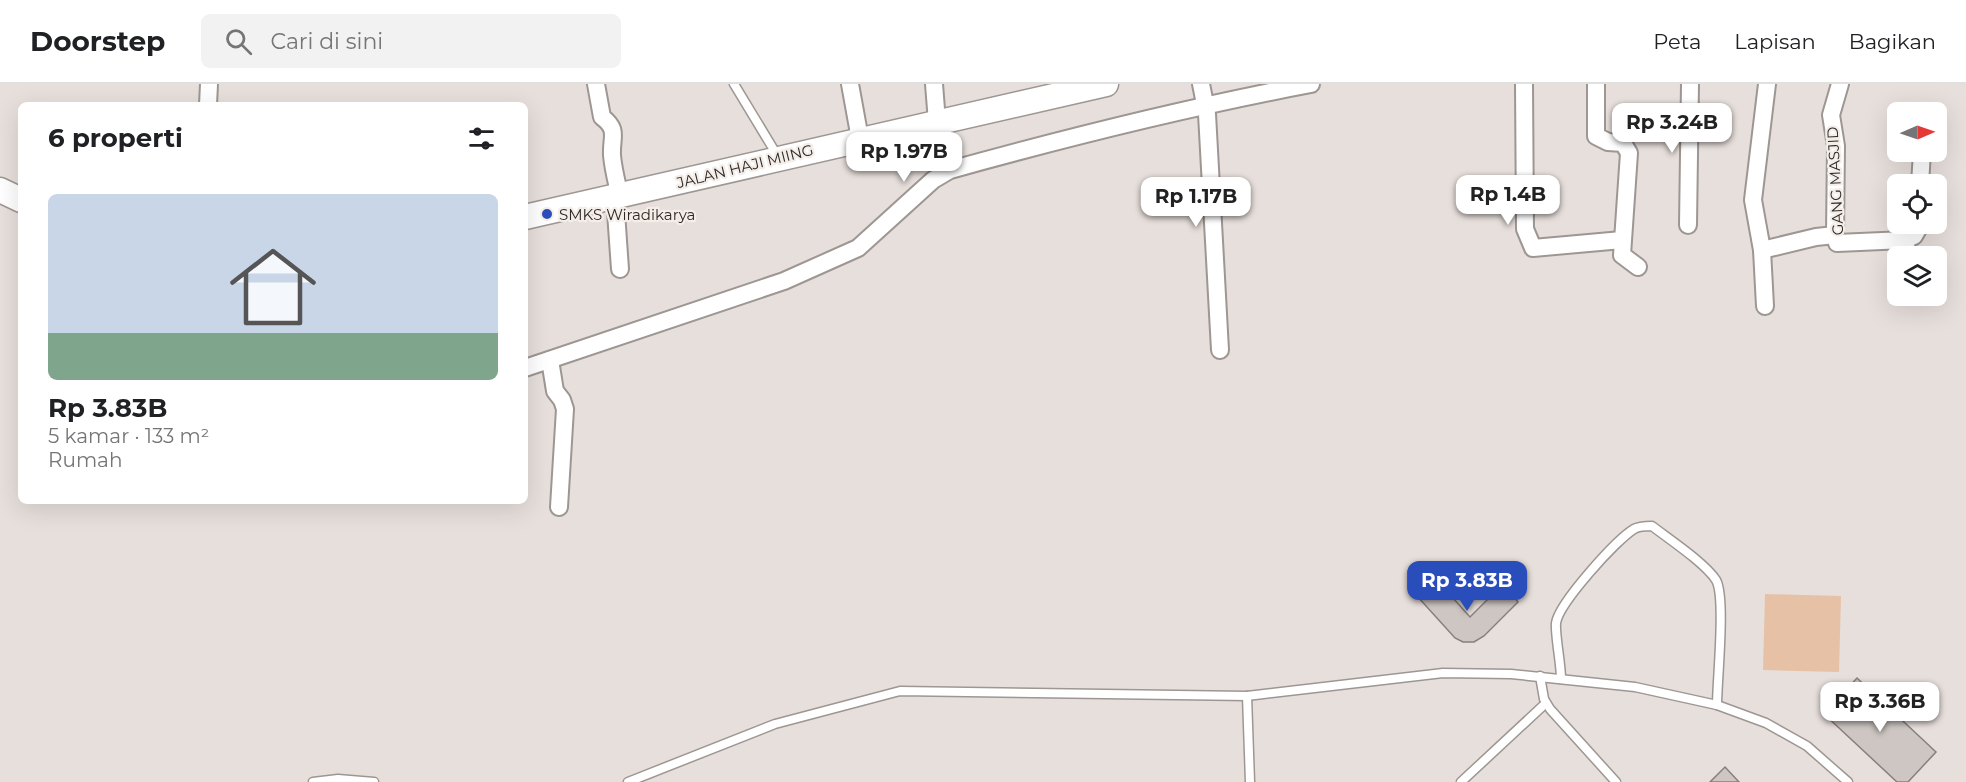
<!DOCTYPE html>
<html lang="id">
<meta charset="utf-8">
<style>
:root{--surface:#fff;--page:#f2f2f2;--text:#202124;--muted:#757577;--line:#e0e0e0;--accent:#2a4dbc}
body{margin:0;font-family:Montserrat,sans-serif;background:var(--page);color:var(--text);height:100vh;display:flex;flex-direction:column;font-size:22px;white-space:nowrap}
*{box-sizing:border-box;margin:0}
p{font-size:20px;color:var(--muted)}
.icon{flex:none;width:33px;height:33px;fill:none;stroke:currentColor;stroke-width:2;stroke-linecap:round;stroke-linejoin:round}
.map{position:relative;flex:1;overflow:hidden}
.drawer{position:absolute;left:18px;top:18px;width:510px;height:402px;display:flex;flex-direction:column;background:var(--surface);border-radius:9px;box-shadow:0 6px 24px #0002}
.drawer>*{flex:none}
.needle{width:39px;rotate:88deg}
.tools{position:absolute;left:1887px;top:18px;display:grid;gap:12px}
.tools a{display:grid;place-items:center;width:60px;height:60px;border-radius:9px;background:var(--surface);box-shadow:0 6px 24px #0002;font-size:30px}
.price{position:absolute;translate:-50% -51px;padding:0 14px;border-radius:12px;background:#fff;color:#222;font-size:20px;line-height:39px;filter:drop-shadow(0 2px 3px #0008)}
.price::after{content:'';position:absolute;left:50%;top:36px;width:18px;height:14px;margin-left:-9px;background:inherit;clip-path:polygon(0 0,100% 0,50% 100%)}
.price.selected{background:var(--accent);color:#fff}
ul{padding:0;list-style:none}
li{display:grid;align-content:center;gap:12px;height:318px;padding:0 30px}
li span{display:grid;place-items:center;height:186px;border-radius:9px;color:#555}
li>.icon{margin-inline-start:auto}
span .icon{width:108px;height:108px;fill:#fffc;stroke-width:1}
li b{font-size:26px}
h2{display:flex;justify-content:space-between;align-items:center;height:72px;padding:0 30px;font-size:26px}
header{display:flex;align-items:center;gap:36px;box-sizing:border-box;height:84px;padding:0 30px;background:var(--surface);border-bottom:2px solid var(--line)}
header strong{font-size:28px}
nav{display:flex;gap:33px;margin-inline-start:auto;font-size:21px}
.search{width:420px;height:54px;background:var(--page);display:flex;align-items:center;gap:15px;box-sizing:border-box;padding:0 21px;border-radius:9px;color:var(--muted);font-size:22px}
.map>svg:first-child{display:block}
</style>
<header>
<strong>Doorstep</strong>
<div class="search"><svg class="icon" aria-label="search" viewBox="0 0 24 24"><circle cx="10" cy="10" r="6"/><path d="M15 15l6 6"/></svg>Cari di sini</div>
<nav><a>Peta</a><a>Lapisan</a><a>Bagikan</a></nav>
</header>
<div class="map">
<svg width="1966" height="698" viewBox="0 0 1966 698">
<rect width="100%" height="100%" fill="#e7dfdb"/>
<polygon fill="#e7c1a6" points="1765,510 1841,512 1839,588 1763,586"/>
<g fill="#cdc6c2" stroke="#87807c" stroke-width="1.5">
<polygon points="1435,494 1470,533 1503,500 1518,518 1484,552 1474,558 1463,558 1455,554 1417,512"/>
<polygon points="1857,594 1936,668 1908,698 1897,698 1824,630"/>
<polygon points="1725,683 1739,698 1710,698"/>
</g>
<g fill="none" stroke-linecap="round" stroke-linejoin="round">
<g stroke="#9d9692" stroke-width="11">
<g id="lane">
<polyline points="734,0 777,71"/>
<polyline points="1540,592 1544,615 1550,625 1616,698"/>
<path d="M 1561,595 C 1561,579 1555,552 1556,539 C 1559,519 1616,456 1634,445 C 1639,442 1646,442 1652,442 C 1669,455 1705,479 1716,496 C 1726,513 1717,597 1717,621"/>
<polyline points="1247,612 1250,698"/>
<polyline points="313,698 338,695 374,698"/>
<polyline points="628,698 775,640 900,607 1247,612 1443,589 1511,590 1635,603 1717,621 1766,639 1807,662 1848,698"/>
<polyline points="1461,698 1546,619"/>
</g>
</g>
<g stroke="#9d9692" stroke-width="20">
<g id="street">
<path d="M 596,0 L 602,33 C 619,46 611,53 612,71 C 613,85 617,99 620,113"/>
<polyline points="850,0 860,55"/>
<polyline points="934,0 937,38"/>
<polyline points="1201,0 1207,30 1220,266"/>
<polyline points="1524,0 1525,145 1533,164 1622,156"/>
<polyline points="1596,0 1596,52 1608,58 1623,59 1629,69 1622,171 1638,183"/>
<polyline points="1840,0 1831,31 1836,62 1835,151 1837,159 1905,156 1914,152 1921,140"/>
<polyline points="208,21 209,0"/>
<polyline points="1920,100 1922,68"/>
<polyline points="615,114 620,185"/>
<polyline points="1688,141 1690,0"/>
<polyline points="1905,156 1908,172"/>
<polyline points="1762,166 1816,153 1835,151"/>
<polyline points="1765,222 1762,166 1753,116 1767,0"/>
<polyline points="550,276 555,307 562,316 565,325 559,423"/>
<path d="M 525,284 L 784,197 L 858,164 L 933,96 L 950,86 C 1069,53 1189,23 1311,0"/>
</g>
</g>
<g stroke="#9d9692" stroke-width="27">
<g id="secondary">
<polyline points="0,106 21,116"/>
<polyline points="525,133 1106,0"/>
</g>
</g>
<use href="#lane" stroke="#fff" stroke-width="8"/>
<use href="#street" stroke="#fff" stroke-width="16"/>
<use href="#secondary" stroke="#fff" stroke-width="24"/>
</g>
<circle fill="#2a4dbc" stroke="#f4ede8" stroke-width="2" cx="547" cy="130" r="6"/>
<g text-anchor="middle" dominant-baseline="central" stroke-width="4.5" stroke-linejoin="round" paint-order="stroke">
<g font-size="15" fill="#2c2927" stroke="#f4ede8">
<text transform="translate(745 82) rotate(-14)">JALAN HAJI MIING</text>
<text transform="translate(1835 97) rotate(-93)">GANG MASJID</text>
</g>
<g font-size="15" fill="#2c2927" stroke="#f4ede8" text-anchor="start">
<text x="559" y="130">SMKS Wiradikarya</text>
</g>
</g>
</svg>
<div class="tools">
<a><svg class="needle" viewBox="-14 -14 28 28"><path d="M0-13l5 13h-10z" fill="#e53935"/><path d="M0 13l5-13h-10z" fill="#757577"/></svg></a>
<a><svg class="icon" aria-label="locate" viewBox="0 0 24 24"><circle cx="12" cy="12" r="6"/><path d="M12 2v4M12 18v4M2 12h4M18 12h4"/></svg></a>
<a><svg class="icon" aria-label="layers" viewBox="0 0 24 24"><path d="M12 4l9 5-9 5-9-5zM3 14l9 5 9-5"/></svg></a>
</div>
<b class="price" style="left:1672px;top:70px">Rp 3.24B</b>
<b class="price" style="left:904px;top:99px">Rp 1.97B</b>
<b class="price" style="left:1508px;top:142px">Rp 1.4B</b>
<b class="price" style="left:1196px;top:144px">Rp 1.17B</b>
<b class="price selected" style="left:1467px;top:528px">Rp 3.83B</b>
<b class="price" style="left:1880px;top:649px">Rp 3.36B</b>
<section class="drawer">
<h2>6 properti<svg class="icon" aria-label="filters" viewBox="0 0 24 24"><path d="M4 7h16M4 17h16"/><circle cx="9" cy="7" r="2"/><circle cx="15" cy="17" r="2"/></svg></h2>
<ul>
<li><span style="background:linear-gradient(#c9d6e8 75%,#7fa58c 0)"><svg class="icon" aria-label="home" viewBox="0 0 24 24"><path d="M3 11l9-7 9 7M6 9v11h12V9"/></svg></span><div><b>Rp 3.83B</b><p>5 kamar · 133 m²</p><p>Rumah</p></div></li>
</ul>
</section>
</div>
